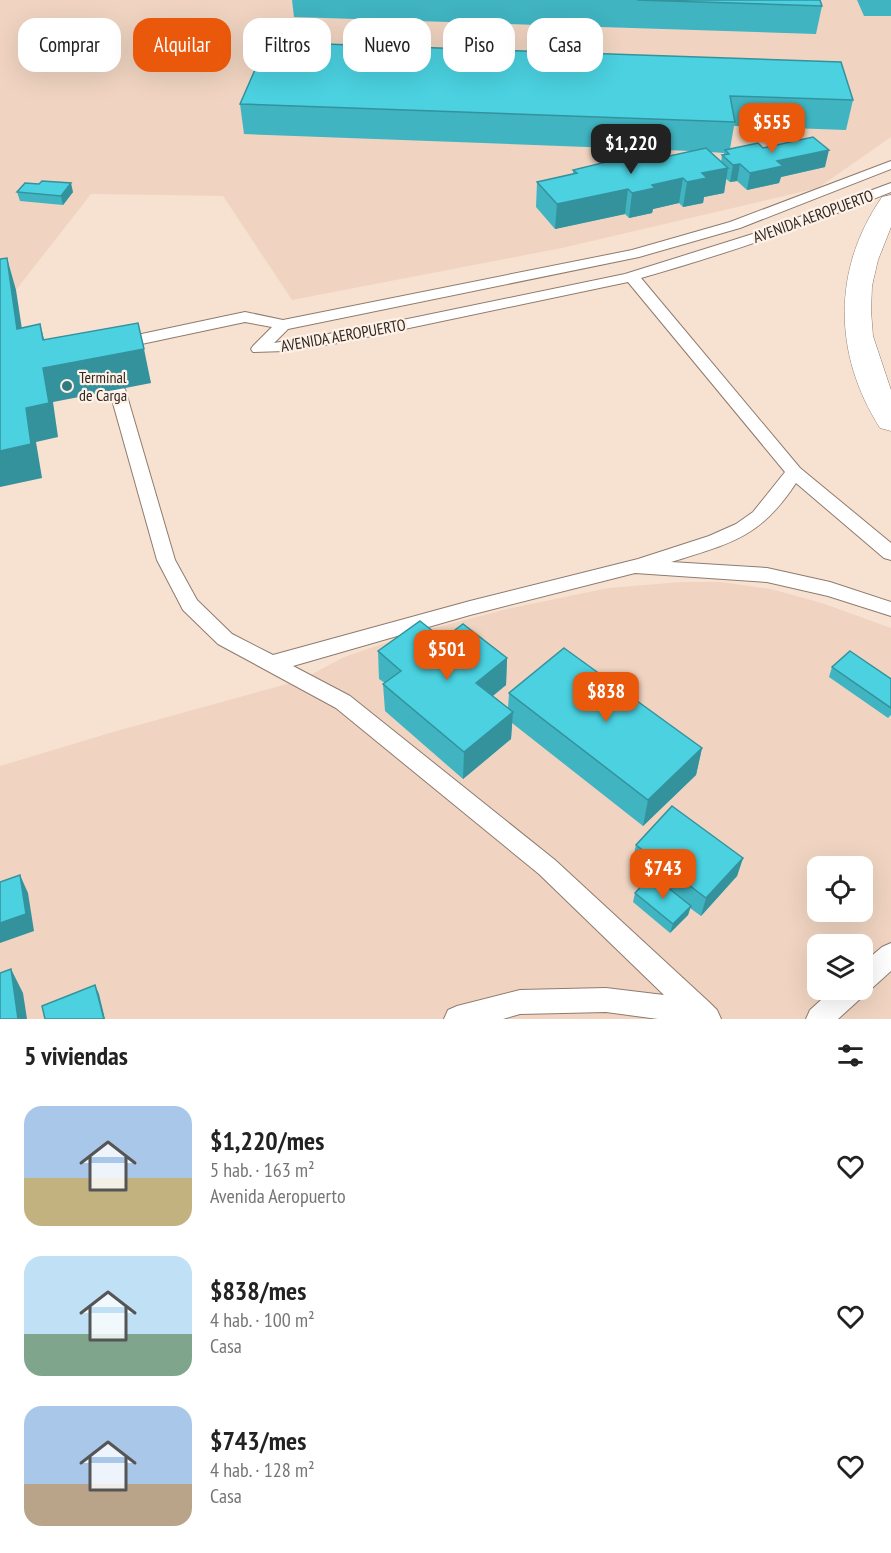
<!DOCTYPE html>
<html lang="es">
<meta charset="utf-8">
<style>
:root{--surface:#fff;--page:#f6f6f6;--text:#222;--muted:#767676;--accent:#ea580c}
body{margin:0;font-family:"PT Sans Narrow",sans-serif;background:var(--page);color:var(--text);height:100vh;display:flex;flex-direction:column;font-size:22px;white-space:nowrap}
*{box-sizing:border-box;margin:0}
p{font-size:20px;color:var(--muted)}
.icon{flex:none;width:33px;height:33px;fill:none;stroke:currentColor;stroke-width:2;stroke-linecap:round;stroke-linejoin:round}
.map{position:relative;height:1019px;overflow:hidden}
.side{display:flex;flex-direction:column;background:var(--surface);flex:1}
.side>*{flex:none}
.top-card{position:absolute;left:18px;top:18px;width:855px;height:54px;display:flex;gap:12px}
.buttons{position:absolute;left:807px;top:856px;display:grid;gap:12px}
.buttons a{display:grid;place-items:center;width:66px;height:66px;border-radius:12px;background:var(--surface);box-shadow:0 6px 24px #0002;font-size:30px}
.price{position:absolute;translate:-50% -51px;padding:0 14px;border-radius:12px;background:var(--accent);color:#fff;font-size:20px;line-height:39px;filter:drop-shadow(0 2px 3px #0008)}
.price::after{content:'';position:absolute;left:50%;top:36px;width:18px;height:14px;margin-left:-9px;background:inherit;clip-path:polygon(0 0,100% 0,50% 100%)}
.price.on{background:#222;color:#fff}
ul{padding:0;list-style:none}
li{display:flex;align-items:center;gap:18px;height:150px;padding:0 24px}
li span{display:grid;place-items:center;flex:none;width:168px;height:120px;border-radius:18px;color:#555}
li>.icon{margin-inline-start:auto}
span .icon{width:72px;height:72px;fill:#fffc;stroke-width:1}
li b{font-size:26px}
h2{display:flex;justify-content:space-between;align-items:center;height:72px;padding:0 24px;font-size:26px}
.tag{padding:0 21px;border-radius:18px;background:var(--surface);box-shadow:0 6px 24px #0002;font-size:21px;line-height:54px}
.tag.on{background:var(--accent);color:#fff}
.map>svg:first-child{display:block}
</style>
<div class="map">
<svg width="891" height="1019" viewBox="0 0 891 1019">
<rect width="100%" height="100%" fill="#f7e2d2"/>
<g fill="#f0d4c1" fill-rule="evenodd">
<polygon points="0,0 891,0 891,137 818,188 562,248 292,300 223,196 91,194 16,290 27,362 144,357 151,383 53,402 58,437 36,442 42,478 0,487"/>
<path d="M 682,582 L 721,582 L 771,589 L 822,603 L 891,628 L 891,1019 L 0,1019 L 0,766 L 113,732 L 301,680 L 344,657 L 411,634 L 507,609 L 608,588 ZM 818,867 L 862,867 L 862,912 L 818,912 ZM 818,945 L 862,945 L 862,990 L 818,990 Z"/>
</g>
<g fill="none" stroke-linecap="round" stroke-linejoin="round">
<g stroke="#8f7b6e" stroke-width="2">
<g id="lane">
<path d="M 891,161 L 891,169 L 740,228 L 639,257 L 288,329 L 274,343 L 364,328 L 625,274 L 759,232 L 891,183 L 891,192 C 809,225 726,254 641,278 L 800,468 L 891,543 L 891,560 L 884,558 L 796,483 C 760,538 731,543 671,562 L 767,568 L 830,582 L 891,602 L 891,616 L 828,596 L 767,582 L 635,573 L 470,615 L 293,666 L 350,696 L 555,860 L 710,1003 L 717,1010 L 721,1019 L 658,1019 L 606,1012 L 520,1014 L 503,1019 L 444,1019 L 448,1010 L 457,1006 L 520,990 L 606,988 L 664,995 L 539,874 L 336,708 L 218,644 L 183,610 L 157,560 L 109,389 L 117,384 L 125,389 L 175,560 L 197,600 L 232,634 L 273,655 L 470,601 L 638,559 L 709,536 L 736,524 L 753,512 L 785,472 L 628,282 L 338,343 L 285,351 L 253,352 L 251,349 L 253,346 L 272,327 L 245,322 L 118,349 L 110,344 L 118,339 L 245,312 L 283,320 L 632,250 L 730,222 Z"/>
<polygon points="891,943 891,971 871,989 863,992 860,999 838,1019 806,1019 810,1010 832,990 862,990 862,964 882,947"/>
</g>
</g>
<g stroke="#8f7b6e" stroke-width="1">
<path id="street" d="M 891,195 L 891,227 L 878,260 L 872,286 L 871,311 L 873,336 L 891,390 L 891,431 L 880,428 C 833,354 832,269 882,197 Z"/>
</g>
<use href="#lane" fill="#fff" fill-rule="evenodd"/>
<use href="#street" fill="#fff" fill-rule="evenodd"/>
</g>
<g fill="#40b4c1" fill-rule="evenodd">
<polygon points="292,0 820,0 822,6 816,34 294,17"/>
<polygon points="857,0 891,0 891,16 864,16"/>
<path d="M 267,42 L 853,100 L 846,130 L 734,126 L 730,149 L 763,148 L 825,167 L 781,177 L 779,183 L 747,190 L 737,181 L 730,182 L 726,179 L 724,193 L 704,197 L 703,203 L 683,207 L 679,203 L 653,209 L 652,213 L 629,218 L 625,214 L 555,229 L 536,207 L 537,182 L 573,174 L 573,170 L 651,160 L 691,151 L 244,134 L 240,104 ZM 710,152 L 724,153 L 724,155 L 722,155 L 721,162 Z"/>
<polygon points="17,192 73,192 63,205 20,201"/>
<polygon points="443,639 507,658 506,685 493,696 508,708 509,693 702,748 696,775 643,826 512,723 511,739 463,779 385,711 383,684 385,683 379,679 378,651"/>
<polygon points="832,667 891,679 891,715 888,718 829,677"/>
<polygon points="636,845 743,858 737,876 701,916 690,908 688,915 670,933 633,902 635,893 651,877 632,862"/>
</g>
<g fill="#34929d">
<polygon points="829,150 825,167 781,177 779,183 747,190 750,173 777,161"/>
<polygon points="740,164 737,181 730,182 733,165"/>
<polygon points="728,168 724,193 704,197 703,203 683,207 687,182 702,173"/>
<polygon points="683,178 679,203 653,209 652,213 629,218 632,193 652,185"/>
<polygon points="71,183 73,192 63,205 61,196"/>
<polygon points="628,189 625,214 555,229 557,204"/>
<polygon points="7,258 16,290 27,362 17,329"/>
<polygon points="40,324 49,358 144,349 151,383 53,402 58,437 36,442 42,478 0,487 0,451 26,408 43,368 43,340"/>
<polygon points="507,658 506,685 475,710 476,683"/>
<polygon points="513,712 511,739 463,779 464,752"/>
<polygon points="702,748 696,775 643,826 648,800"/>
<polygon points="743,858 737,876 701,916 706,898"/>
<polygon points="20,875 28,893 34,931 0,943 0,923"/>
<polygon points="691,906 688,915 670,933 673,924"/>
<polygon points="11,969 23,993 27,1019 18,1019"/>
<polygon points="95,985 99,994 105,1019 104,1019"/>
</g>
<g fill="#4bd1e0" stroke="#34929d" stroke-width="1.5">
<polygon points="637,0 820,0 822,6"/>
<polygon points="267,42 841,62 853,100 730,96 735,122 240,104"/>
<polygon points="813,137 829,150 777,161 783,166 750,173 740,164 733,165 722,155 729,154 725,150 758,143 763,148"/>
<polygon points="706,148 728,168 702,173 707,178 687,182 683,178 652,185 655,188 632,193 628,189 557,204 537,182 577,173 573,170 643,153 651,160"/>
<polygon points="42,181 71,183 61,196 17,192 25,183 39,184"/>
<polygon points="7,258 17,329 40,324 43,340 138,323 144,349 43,368 49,403 26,408 31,444 0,451 0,259"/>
<polygon points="420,621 443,639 463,624 507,658 476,683 513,712 464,752 383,684 401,671 378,651"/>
<polygon points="564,648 702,748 648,800 509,693"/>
<polygon points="850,651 891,679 891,708 832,667"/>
<polygon points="672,806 743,858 706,898 636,845"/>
<polygon points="20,875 26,914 0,923 0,882"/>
<polygon points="652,875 691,906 673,924 635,893"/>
<polygon points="11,969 18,1019 0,1019 0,973"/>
<polygon points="95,985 104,1019 45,1019 42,1006"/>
</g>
<circle fill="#317a81" stroke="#fef1e7" stroke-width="2" cx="67" cy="386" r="6"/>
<g text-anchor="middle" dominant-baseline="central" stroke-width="4.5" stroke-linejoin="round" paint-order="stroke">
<g font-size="16" fill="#312923" stroke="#fef1e7">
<text transform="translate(813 216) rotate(-20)">AVENIDA AEROPUERTO</text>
<text transform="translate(343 335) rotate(-10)">AVENIDA AEROPUERTO</text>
</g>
<g font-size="16" fill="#312923" stroke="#fef1e7" text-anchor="start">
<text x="79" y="377">Terminal<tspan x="79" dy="18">de Carga</tspan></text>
</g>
</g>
</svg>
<div class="buttons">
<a><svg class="icon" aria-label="locate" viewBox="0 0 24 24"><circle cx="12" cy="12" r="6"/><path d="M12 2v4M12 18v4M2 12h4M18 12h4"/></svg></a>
<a><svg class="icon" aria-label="layers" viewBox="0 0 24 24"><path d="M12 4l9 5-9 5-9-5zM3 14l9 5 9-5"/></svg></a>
</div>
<b class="price" style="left:772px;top:154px">$555</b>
<b class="price on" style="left:631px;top:175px">$1,220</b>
<b class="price" style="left:447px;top:681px">$501</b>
<b class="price" style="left:606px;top:723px">$838</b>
<b class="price" style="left:663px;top:900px">$743</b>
<div class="top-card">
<a class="tag">Comprar</a>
<a class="tag on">Alquilar</a>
<a class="tag">Filtros</a>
<a class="tag">Nuevo</a>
<a class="tag">Piso</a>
<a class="tag">Casa</a>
</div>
</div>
<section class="side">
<h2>5 viviendas<svg class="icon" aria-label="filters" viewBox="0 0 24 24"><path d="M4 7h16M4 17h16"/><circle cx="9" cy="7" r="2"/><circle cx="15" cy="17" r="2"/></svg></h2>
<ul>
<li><span style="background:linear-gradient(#a9c7e8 60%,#c2b280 0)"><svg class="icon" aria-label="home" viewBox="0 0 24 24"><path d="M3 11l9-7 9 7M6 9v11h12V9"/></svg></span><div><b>$1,220/mes</b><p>5 hab. · 163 m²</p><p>Avenida Aeropuerto</p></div><svg class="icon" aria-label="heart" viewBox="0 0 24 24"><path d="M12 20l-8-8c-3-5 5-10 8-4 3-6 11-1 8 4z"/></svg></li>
<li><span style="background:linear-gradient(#bfe0f5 65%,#7fa58c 0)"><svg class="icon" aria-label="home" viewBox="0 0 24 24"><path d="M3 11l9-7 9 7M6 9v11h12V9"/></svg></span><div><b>$838/mes</b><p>4 hab. · 100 m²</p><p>Casa</p></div><svg class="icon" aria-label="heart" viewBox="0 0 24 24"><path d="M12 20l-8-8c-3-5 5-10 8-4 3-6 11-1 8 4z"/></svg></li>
<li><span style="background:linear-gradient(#a9c7e8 65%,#b9a48a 0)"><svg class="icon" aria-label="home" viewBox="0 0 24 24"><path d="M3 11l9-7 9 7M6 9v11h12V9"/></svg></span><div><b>$743/mes</b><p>4 hab. · 128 m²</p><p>Casa</p></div><svg class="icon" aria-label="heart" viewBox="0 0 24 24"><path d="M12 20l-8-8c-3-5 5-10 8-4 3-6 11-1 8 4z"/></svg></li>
</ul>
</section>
